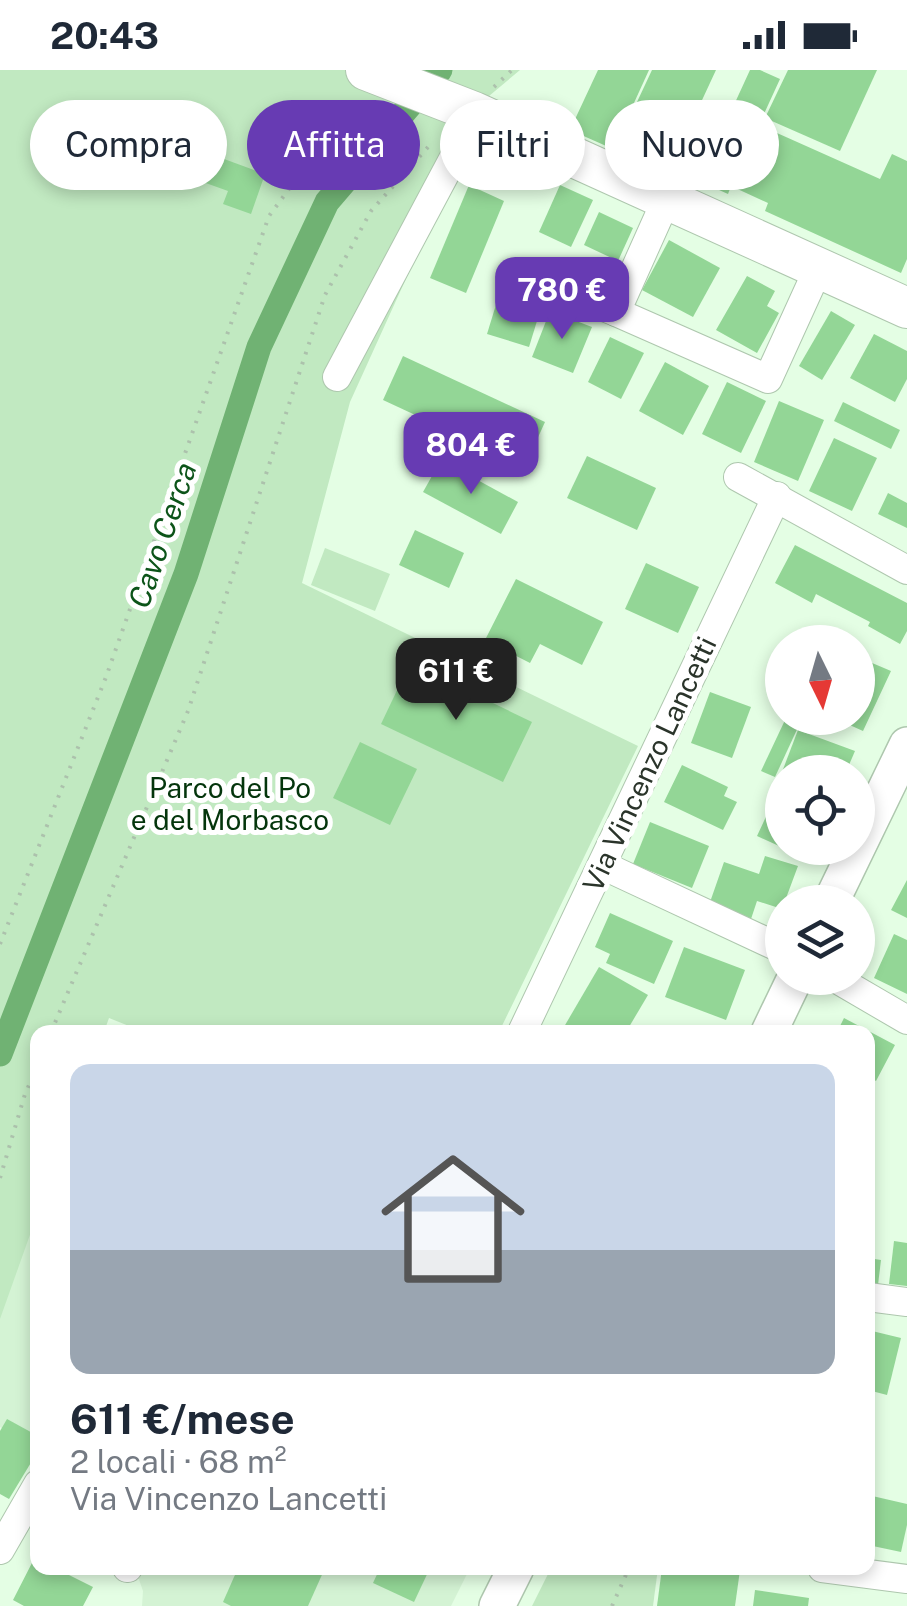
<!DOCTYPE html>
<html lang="it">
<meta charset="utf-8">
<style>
:root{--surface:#fff;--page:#f6f6f7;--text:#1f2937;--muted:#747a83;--accent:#673bb3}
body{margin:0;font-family:"Public Sans",sans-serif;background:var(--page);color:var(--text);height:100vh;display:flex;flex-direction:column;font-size:38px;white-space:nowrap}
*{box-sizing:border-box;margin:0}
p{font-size:32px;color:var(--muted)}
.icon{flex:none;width:55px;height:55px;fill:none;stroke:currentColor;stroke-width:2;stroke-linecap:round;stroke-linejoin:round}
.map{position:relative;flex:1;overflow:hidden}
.drawer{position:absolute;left:30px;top:955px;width:845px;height:550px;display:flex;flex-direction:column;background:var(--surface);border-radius:20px;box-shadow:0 5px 15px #0003}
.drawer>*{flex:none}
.guide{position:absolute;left:30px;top:30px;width:848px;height:90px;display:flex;gap:20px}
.needle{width:65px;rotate:175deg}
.tools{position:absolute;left:765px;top:555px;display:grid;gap:20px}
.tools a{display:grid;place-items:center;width:110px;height:110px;border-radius:50%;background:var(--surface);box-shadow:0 5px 15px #0003;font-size:50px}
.price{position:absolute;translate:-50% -85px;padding:0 22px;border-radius:20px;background:var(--accent);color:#fff;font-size:32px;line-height:65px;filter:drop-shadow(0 2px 5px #0008)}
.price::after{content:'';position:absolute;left:50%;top:60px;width:30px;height:22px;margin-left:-15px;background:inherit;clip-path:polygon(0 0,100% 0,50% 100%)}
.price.active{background:#222;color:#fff}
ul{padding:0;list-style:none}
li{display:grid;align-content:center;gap:20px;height:530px;padding:0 40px}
li span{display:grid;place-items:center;height:310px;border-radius:20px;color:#555}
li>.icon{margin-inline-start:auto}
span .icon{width:180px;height:180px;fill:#fffc;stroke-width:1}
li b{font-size:42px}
.pill{padding:0 35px;border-radius:45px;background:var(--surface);box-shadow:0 5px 15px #0003;font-size:35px;line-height:90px}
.pill.active{background:var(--accent);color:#fff}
.status{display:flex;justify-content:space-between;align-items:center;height:70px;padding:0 50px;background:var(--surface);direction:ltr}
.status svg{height:28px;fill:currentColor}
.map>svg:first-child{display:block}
</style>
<div class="status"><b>20:43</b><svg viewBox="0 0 49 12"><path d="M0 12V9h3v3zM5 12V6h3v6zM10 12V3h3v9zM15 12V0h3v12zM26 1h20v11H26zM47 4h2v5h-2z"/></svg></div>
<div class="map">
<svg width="907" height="1536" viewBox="0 0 907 1536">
<rect width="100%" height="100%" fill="#e4fee4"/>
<g fill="#d4f3d4">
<polygon points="37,1011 37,1380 0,1357 0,1110"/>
<polygon points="135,1498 470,1498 451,1536 142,1536 143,1521"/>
</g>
<g fill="#c1e9c1">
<polygon points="0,0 520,0 489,26 350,332 302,513 638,676 499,962 144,962 109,948 104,962 38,962 37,1145 0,1249"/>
<polygon points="325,478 390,504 375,541 311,515"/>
<polygon points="551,1498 658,1498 653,1536 532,1536"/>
</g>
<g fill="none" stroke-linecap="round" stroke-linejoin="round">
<polyline stroke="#70b273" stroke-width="25" points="0,984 186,504 259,277 327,132 440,0"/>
</g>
<g fill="#93d696">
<polygon points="598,0 649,0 613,79 570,60"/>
<polygon points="652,0 716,0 690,56 698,60 679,100 630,77 649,37 637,32"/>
<polygon points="750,0 760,0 780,9 737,103 755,111 777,63 880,109 892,84 907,91 907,189 901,203 765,141 768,133 731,116 728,124 699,111"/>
<polygon points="788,0 877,0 840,81 765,48"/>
<polygon points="154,37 206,56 197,79 265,104 251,144 223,134 228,121 136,88"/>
<polygon points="469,115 504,131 466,223 430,208"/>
<polygon points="560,115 593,130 571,177 539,162"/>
<polygon points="599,142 633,158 618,191 584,175"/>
<polygon points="669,170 720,198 693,247 642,220"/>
<polygon points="747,206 775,221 767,236 779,243 757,283 716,260"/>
<polygon points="503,212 545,225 529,277 487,264"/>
<polygon points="550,241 592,257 573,303 532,287"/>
<polygon points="831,241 855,255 822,310 799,296"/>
<polygon points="874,264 907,281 907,309 895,332 850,308"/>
<polygon points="610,267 644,283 621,329 588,312"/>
<polygon points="403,286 545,352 525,396 383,330"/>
<polygon points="665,292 709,316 683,365 639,341"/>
<polygon points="727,312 766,331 741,383 702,364"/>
<polygon points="779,331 824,350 798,411 754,392"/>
<polygon points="843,332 900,360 891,379 834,351"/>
<polygon points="834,368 877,388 852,441 809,421"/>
<polygon points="587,386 656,418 637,460 567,428"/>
<polygon points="441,390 518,432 501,464 423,422"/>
<polygon points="888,423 907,433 907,458 878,444"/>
<polygon points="415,460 464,483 449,518 399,495"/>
<polygon points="795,475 907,533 907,561 900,574 868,556 870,552 816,524 812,533 775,513"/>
<polygon points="646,493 699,517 678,563 625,539"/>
<polygon points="516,509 603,552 582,595 540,574 530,593 485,570"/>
<polygon points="858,587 891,601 863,661 834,648 858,648"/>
<polygon points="410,593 532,652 503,712 381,654"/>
<polygon points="710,622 751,637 732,688 691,673"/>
<polygon points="786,648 800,653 775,707 761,701"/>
<polygon points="798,660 855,681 846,702 782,702"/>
<polygon points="360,672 417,699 390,755 333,728"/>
<polygon points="682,695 728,717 724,726 737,732 723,760 664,732"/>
<polygon points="778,721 782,723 782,778 818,778 812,791 757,766"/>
<polygon points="650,752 709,776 692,818 633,794"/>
<polygon points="765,786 798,796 782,839 757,831 751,849 709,835 724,792 759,804"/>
<polygon points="907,810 907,848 891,840"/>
<polygon points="610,843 673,871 654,914 606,893 610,884 595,877"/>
<polygon points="894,864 907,870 907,924 874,908"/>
<polygon points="684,877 745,900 726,950 665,927"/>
<polygon points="599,897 648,925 626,962 561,962"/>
<polygon points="844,948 895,975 876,1011 868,1006 868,962 837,962"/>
<polygon points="894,1171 907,1173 907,1216 889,1214"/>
<polygon points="868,1188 881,1190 878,1215 868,1214"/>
<polygon points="868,1260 901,1268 887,1325 868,1320"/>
<polygon points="7,1349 38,1366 38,1381 9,1429 0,1424 0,1361"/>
<polygon points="868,1425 907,1434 907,1455 901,1482 868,1475"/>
<polygon points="35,1487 38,1498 55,1498 93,1517 83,1536 24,1536 13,1530"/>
<polygon points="238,1498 325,1498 308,1536 231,1536 223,1532"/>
<polygon points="380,1498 430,1498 414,1532 373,1513"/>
<polygon points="662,1498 740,1500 735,1536 657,1536"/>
<polygon points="755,1520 809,1528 808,1536 753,1536"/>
</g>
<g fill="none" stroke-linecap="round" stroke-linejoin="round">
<g stroke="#aec7ae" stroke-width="30">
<g id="minor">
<polyline points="667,128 616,242 768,309 819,197"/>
<polyline points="565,221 616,242"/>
<polyline points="337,307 477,44"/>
<polyline points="738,407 907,500"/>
<polyline points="602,795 782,879"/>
<polyline points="835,908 907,950"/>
<polyline points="522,962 777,426"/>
<polyline points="868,1227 907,1232"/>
<polyline points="0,1480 38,1414"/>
<polyline points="127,1498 128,1498"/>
<polyline points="822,1498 907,1509"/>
</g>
</g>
<g stroke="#aec7ae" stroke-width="38">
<g id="tertiary">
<polyline points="831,832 907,675"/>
<polyline points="769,962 795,908"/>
<polyline points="497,1536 516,1498"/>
</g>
</g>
<g stroke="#aec7ae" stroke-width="42">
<polyline id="secondary" points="366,0 474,42 907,238"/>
</g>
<g stroke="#acc1ac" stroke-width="4" stroke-dasharray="2.5 8" stroke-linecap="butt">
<polyline points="494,17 512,0"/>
<polyline points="0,874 106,607 269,146 355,30"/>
<polyline points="51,962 188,641 325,225 371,141 428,77"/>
<polyline points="0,1108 25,1024 38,995"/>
<polyline points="612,1536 629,1498"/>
</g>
<use href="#minor" stroke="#fff" stroke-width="28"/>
<use href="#tertiary" stroke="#fff" stroke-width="35"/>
<use href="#secondary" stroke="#fff" stroke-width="40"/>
</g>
<g text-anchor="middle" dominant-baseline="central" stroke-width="10" stroke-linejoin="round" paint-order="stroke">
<g font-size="28" fill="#2a342a" stroke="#fff">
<text transform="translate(649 694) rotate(-65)">Via Vincenzo Lancetti</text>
</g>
<g font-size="28" fill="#04350c" stroke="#fff">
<text x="230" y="717">Parco del Po<tspan x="230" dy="32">e del Morbasco</tspan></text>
</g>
<g font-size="30" font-style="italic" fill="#0c5419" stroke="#fff">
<text transform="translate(162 465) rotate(-71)">Cavo Cerca</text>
</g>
</g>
</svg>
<div class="tools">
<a><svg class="needle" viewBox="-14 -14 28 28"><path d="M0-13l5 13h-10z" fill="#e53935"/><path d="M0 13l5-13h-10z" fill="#747a83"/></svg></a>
<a><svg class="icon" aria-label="locate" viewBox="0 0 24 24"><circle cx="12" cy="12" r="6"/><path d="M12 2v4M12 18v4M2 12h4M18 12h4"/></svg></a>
<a><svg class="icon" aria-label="layers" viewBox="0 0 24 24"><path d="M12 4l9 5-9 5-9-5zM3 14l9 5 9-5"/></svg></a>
</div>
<b class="price" style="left:562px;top:272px">780 €</b>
<b class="price" style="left:471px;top:427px">804 €</b>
<b class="price active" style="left:456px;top:653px">611 €</b>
<div class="guide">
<a class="pill">Compra</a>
<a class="pill active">Affitta</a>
<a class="pill">Filtri</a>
<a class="pill">Nuovo</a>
</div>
<section class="drawer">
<ul>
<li><span style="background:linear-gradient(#c9d6e8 60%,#9aa5b1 0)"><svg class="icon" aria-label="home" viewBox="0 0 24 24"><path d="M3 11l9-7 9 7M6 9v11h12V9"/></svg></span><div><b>611 €/mese</b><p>2 locali · 68 m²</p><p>Via Vincenzo Lancetti</p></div></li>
</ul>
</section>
</div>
